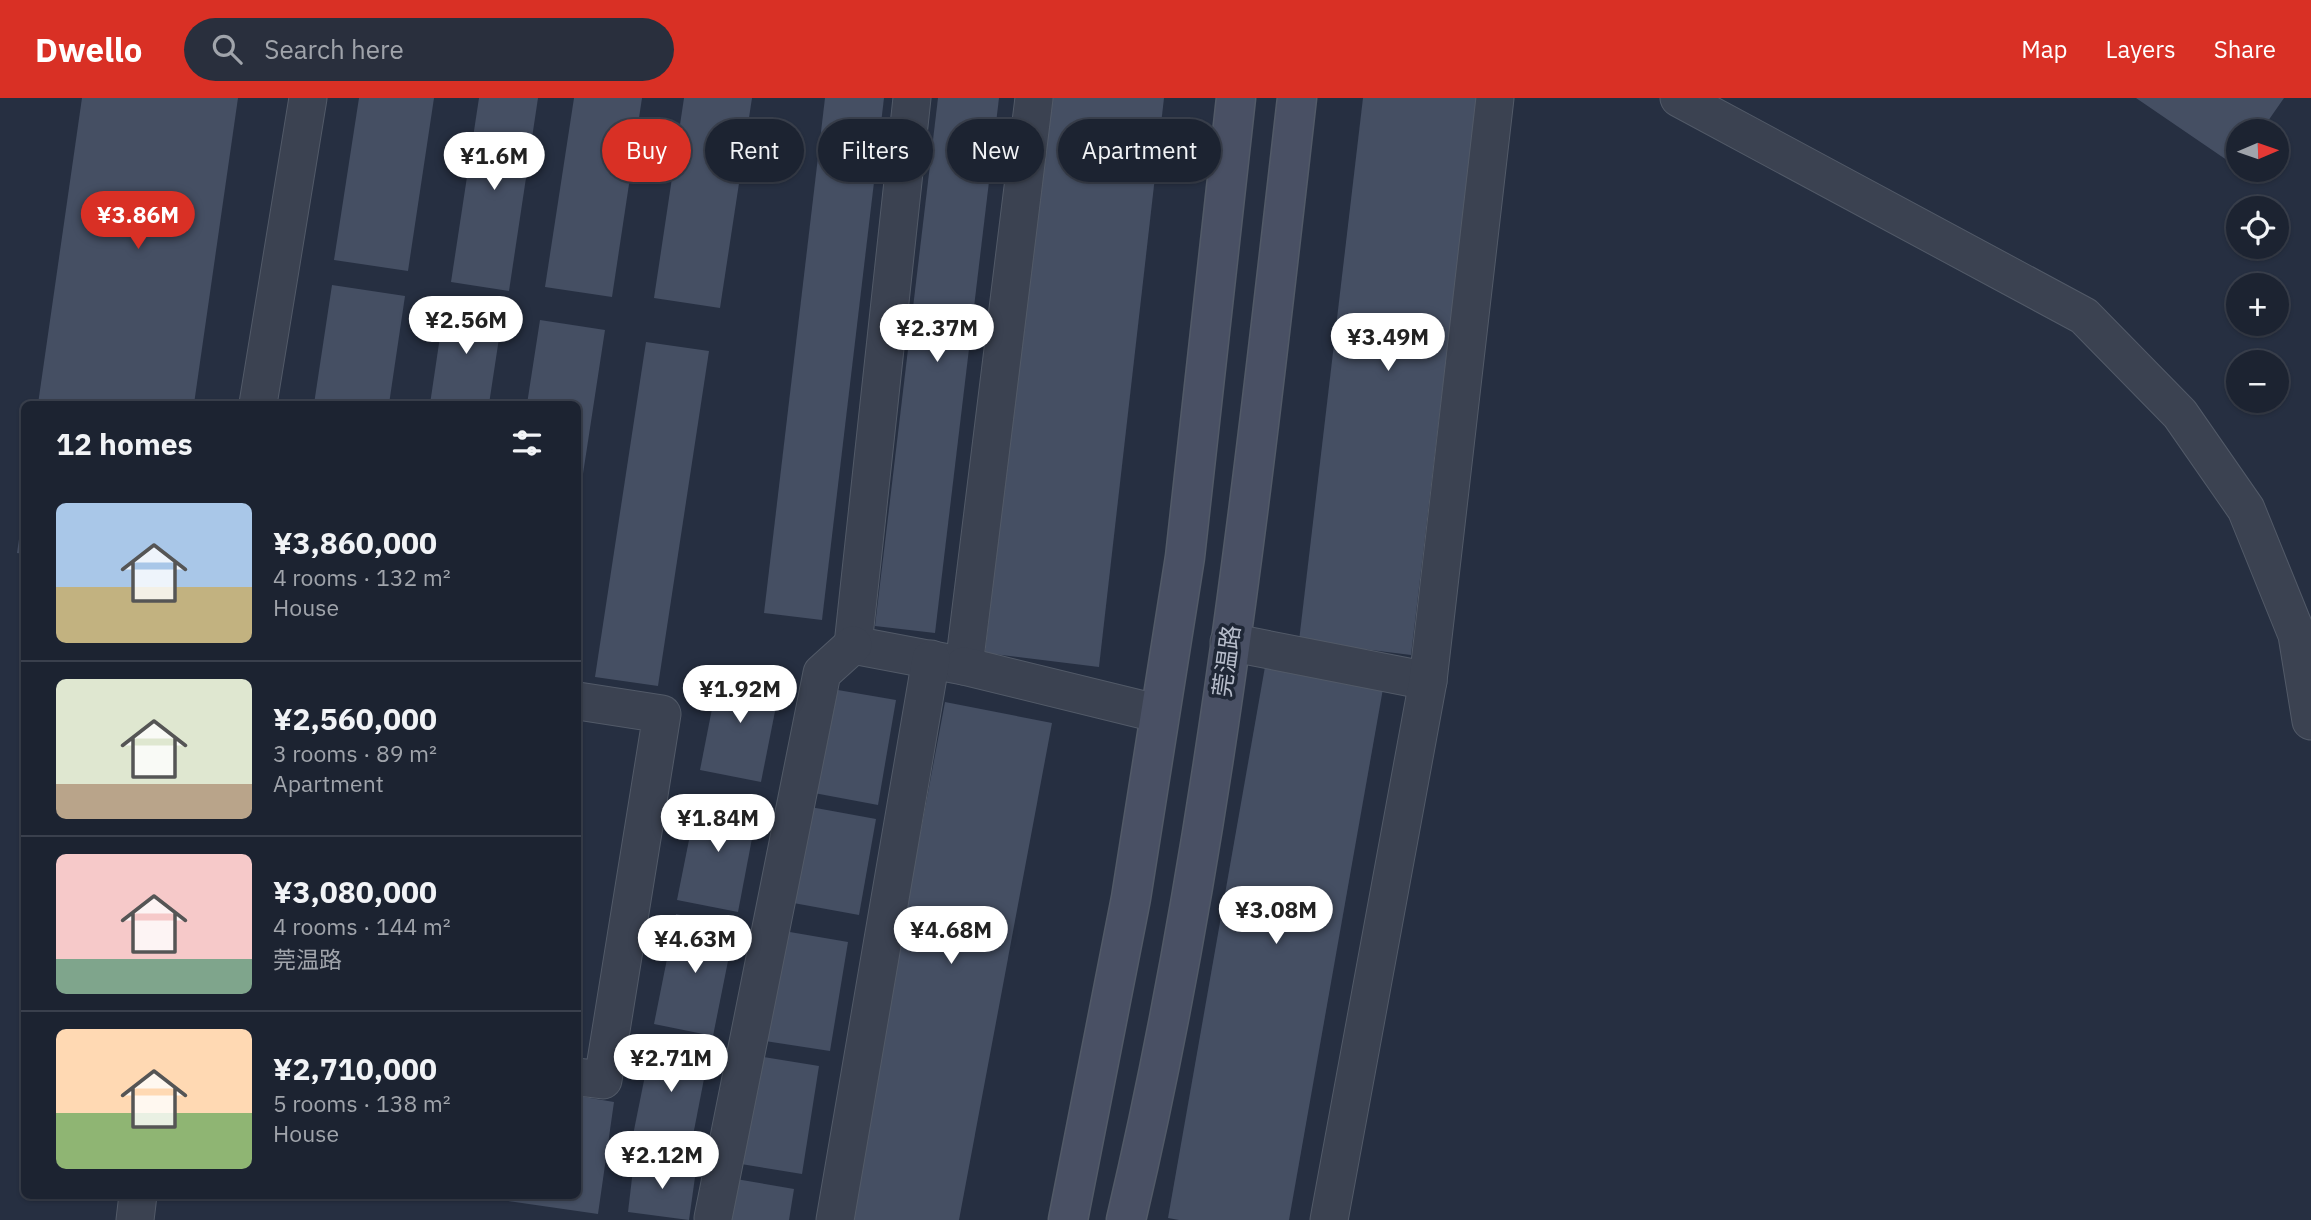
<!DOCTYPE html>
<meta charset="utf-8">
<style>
:root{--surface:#1c2331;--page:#292f3d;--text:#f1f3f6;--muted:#a0a4ab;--line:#3a404d;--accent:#d93025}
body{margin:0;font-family:"IBM Plex Sans","Noto Sans SC",sans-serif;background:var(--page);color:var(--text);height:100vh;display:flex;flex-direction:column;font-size:26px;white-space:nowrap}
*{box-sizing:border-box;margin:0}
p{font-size:23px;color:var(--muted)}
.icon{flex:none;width:38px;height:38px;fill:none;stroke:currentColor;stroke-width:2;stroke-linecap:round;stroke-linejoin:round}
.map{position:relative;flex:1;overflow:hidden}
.sheet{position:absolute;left:21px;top:303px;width:560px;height:798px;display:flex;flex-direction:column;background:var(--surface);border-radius:10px;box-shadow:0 2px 5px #0004,0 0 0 2px var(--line)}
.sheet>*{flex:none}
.top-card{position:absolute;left:602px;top:21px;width:665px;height:63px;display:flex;gap:14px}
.needle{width:46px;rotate:88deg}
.fabs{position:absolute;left:2226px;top:21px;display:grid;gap:14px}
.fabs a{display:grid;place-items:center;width:63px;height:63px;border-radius:50%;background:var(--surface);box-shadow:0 2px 5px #0004,0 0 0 2px var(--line);font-size:35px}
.price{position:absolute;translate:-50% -60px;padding:0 16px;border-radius:24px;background:#fff;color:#222;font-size:23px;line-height:46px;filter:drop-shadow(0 2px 4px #0008)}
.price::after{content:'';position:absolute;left:50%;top:42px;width:21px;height:16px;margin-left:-10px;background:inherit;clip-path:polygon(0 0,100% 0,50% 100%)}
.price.active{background:var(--accent);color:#fff}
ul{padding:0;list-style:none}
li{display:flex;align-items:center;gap:21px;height:175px;padding:0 35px}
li+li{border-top:2px solid var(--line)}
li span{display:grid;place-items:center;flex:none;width:196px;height:140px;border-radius:10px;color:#555}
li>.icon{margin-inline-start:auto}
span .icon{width:84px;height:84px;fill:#fffc;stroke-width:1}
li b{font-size:30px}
h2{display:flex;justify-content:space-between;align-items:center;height:84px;padding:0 35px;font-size:30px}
.pill{padding:0 24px;border-radius:32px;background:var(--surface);box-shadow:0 2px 5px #0004,0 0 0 2px var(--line);font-size:24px;line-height:63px}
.pill.active{background:var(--accent);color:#fff}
header{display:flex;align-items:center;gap:42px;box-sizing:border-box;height:98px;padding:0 35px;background:var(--accent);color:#fff}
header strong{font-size:33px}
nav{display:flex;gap:38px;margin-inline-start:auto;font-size:24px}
.search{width:490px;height:63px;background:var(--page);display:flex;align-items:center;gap:18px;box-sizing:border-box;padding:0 24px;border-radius:38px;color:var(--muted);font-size:26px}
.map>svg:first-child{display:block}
</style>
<header>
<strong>Dwello</strong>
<div class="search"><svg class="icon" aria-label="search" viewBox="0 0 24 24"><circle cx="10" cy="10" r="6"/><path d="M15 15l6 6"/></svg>Search here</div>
<nav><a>Map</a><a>Layers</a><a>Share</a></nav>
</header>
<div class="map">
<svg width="2311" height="1122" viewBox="0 0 2311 1122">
<rect width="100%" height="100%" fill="#262f41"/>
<g fill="#454f63">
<polygon points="82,0 238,0 194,306 38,306"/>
<polygon points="359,0 434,0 408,173 334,162"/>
<polygon points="479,0 538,0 509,193 451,184"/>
<polygon points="574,0 642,0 612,199 545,189"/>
<polygon points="684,0 752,0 720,210 654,200"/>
<polygon points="825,0 884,0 822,522 764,515"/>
<polygon points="938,0 999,0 935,535 875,528"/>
<polygon points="1049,0 1164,0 1099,569 985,555"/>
<polygon points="1363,0 1477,0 1411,557 1299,543"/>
<polygon points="2136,0 2284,0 2261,33 2238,33 2237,69"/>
<polygon points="332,187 405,198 389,306 314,306"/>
<polygon points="445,205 503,214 489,306 430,306"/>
<polygon points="540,222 605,232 579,402 578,306 527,306"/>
<polygon points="646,244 709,253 658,588 595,579"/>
<polygon points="23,413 24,413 24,456 17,455"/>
<polygon points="1266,563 1384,585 1289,1122 1179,1122 1168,1120"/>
<polygon points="720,570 781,583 761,684 700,672"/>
<polygon points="832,591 896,602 878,707 814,695"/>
<polygon points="945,604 1052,625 959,1122 848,1122"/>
<polygon points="698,697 758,709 738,814 677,802"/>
<polygon points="805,708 876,721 859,817 788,804"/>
<polygon points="676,816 735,828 713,938 654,926"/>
<polygon points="784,833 848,844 830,953 765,943"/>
<polygon points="653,938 710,950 690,1053 632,1042"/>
<polygon points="758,958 819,968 802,1076 741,1066"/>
<polygon points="578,998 614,1004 598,1116 480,1099 578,1097"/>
<polygon points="634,1063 696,1072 689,1122 628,1114"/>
<polygon points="736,1081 794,1091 789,1122 729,1122"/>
</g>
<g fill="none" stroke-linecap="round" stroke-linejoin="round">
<g stroke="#525a68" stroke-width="39">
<g id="street">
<polyline points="912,0 853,547 964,568 1034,0"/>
<polyline points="1679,0 2084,218 2180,316 2246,411 2297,537 2311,623"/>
<polyline points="258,306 308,0"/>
<polyline points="1229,544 1428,583"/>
<polyline points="964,568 1160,616"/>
<polyline points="578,603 662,616 603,982 578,979"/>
<polyline points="713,1120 822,575 853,547"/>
<polyline points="135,1122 138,1097"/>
<polyline points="835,1122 931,561"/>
<polyline points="1329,1122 1428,583 1495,0"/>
</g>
</g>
<g stroke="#525a68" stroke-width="41">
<g id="secondary">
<polyline points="1068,1122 1131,800 1185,459 1236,0"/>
<path d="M 1126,1122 C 1213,754 1254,375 1297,0"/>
</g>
</g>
<use href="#street" stroke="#3b4251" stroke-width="37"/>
<use href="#secondary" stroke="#495064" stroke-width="38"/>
</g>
<g text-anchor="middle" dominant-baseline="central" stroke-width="7" stroke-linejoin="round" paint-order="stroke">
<g font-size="24" fill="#b7bdcb" stroke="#1f2736">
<text transform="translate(1226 563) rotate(-82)">莞温路</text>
</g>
</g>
</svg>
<div class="fabs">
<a><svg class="needle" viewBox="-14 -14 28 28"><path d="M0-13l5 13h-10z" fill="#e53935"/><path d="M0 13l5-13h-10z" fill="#a0a4ab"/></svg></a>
<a><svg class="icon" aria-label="locate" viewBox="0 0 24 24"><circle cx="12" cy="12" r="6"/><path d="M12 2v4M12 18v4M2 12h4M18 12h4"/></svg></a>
<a>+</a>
<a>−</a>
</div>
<b class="price" style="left:494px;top:94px">¥1.6M</b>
<b class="price active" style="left:138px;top:153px">¥3.86M</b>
<b class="price" style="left:466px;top:258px">¥2.56M</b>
<b class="price" style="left:937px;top:266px">¥2.37M</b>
<b class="price" style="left:1388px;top:275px">¥3.49M</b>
<b class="price" style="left:740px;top:627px">¥1.92M</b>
<b class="price" style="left:718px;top:756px">¥1.84M</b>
<b class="price" style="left:1276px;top:848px">¥3.08M</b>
<b class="price" style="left:951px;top:868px">¥4.68M</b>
<b class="price" style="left:695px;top:877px">¥4.63M</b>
<b class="price" style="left:671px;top:996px">¥2.71M</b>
<b class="price" style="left:662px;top:1093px">¥2.12M</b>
<div class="top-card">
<a class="pill active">Buy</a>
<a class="pill">Rent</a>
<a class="pill">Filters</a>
<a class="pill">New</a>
<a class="pill">Apartment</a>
</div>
<section class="sheet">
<h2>12 homes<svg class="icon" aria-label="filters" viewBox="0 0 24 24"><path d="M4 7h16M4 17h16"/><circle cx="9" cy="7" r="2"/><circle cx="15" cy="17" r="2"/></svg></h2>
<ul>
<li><span style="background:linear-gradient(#a9c7e8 60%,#c2b280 0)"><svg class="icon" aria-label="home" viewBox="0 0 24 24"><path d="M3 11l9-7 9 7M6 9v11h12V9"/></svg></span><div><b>¥3,860,000</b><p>4 rooms · 132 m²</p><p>House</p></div></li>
<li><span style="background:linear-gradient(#dfe7d0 75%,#b9a48a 0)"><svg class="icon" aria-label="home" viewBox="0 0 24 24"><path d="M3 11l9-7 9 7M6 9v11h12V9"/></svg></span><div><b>¥2,560,000</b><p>3 rooms · 89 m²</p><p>Apartment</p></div></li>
<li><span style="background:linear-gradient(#f6c9c9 75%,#7fa58c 0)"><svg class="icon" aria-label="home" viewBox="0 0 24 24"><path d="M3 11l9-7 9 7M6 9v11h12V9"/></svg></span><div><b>¥3,080,000</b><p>4 rooms · 144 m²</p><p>莞温路</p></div></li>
<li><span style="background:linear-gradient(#ffd9b3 60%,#8fb573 0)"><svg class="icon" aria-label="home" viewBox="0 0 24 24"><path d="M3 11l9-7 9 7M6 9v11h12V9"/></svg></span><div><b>¥2,710,000</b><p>5 rooms · 138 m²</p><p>House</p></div></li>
</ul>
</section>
</div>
